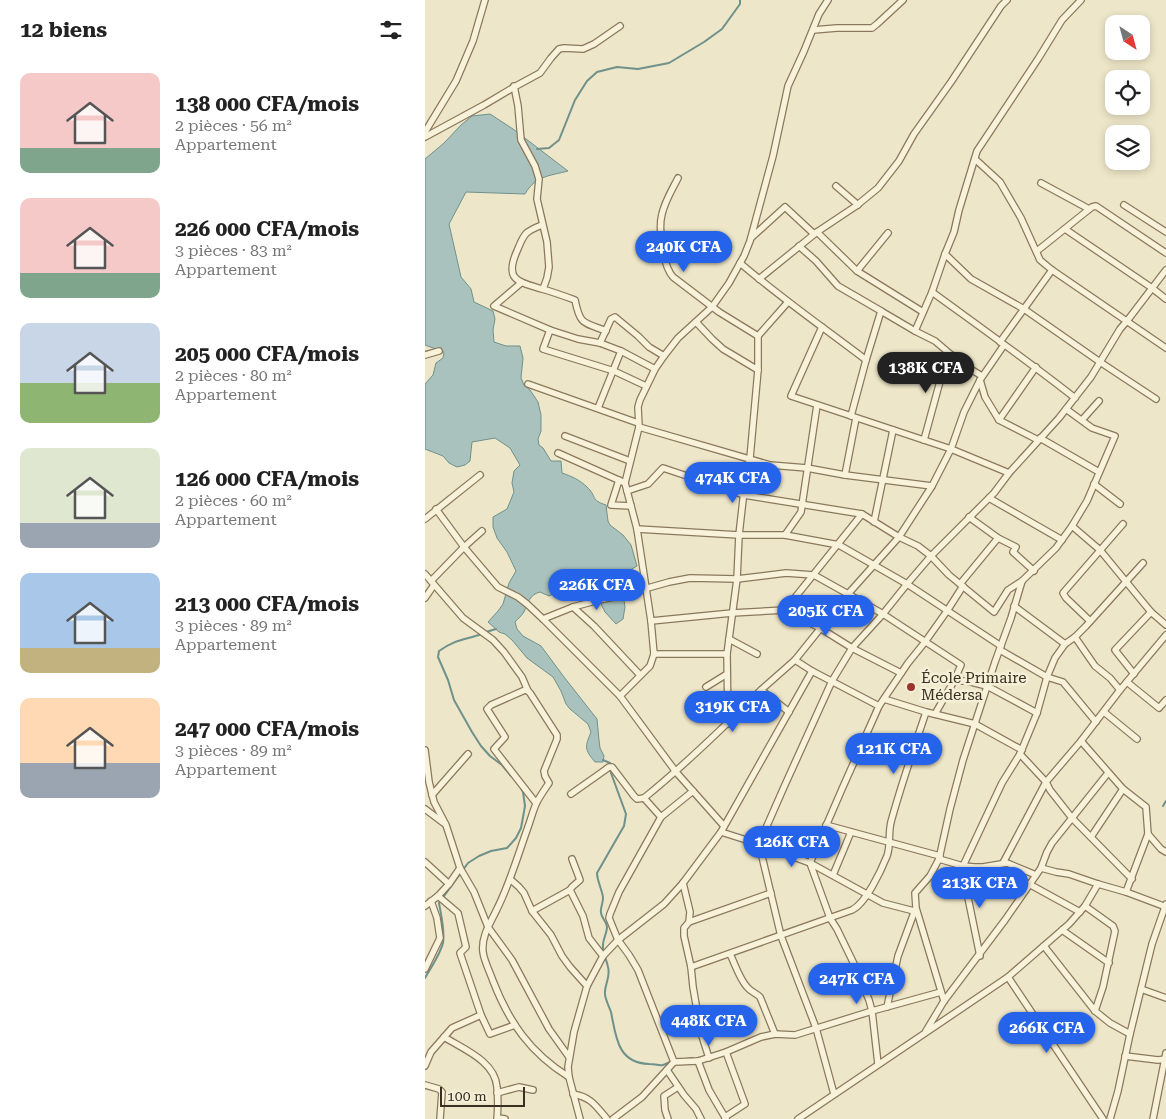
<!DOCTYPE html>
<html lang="fr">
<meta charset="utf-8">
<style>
:root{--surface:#fff;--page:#f6f6f6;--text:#222;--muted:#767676;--accent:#2563eb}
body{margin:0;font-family:"Roboto Serif",serif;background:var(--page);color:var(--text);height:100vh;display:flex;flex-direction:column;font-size:19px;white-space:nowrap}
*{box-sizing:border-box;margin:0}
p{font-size:16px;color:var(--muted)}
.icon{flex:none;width:28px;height:28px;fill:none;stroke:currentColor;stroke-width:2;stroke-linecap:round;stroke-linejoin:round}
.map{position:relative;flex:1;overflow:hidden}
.side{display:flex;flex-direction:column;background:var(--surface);width:425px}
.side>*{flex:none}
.needle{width:32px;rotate:144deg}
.fabs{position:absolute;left:680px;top:15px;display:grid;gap:10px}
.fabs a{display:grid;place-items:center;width:45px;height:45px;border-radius:10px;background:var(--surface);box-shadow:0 2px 8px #0003;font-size:25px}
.scale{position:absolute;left:15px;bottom:12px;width:85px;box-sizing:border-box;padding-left:5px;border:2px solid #3a2f20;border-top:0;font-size:14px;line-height:18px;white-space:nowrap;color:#3a2f20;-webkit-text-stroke:4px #f5efd7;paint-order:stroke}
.price{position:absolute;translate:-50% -42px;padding:0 11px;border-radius:18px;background:var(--accent);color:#fff;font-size:16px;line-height:32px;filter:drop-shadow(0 1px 2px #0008)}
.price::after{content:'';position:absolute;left:50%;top:30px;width:15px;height:11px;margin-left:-8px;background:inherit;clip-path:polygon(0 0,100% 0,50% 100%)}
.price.on{background:#222;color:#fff}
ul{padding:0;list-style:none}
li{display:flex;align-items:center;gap:15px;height:125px;padding:0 20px}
li span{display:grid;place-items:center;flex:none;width:140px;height:100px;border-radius:10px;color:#555}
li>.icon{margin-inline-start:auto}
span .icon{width:60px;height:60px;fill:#fffc;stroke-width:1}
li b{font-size:21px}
h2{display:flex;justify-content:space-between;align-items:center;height:60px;padding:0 20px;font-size:21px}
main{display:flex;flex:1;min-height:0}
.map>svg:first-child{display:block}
</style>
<main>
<section class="side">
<h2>12 biens<svg class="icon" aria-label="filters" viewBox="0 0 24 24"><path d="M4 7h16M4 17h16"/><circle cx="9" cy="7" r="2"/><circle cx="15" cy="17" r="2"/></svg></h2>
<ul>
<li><span style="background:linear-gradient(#f6c9c9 75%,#7fa58c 0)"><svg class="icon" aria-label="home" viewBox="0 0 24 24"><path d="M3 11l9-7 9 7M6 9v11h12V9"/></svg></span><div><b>138 000 CFA/mois</b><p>2 pièces · 56 m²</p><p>Appartement</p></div></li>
<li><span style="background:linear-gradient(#f6c9c9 75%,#7fa58c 0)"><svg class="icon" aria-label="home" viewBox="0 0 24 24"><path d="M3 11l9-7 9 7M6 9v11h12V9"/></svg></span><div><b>226 000 CFA/mois</b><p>3 pièces · 83 m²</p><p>Appartement</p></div></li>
<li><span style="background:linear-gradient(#c9d6e8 60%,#8fb573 0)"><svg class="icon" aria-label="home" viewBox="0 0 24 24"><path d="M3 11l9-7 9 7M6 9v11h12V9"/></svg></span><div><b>205 000 CFA/mois</b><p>2 pièces · 80 m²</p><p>Appartement</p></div></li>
<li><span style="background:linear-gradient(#dfe7d0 75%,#9aa5b1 0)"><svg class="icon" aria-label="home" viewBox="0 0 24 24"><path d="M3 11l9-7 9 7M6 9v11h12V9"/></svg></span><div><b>126 000 CFA/mois</b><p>2 pièces · 60 m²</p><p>Appartement</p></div></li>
<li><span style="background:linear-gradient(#a9c7e8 75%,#c2b280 0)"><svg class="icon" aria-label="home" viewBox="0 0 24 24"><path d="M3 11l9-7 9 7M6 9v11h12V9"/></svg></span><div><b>213 000 CFA/mois</b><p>3 pièces · 89 m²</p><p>Appartement</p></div></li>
<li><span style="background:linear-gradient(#ffd9b3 65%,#9aa5b1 0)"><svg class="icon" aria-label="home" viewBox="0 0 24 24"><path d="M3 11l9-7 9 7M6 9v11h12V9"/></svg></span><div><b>247 000 CFA/mois</b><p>3 pièces · 89 m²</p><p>Appartement</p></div></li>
</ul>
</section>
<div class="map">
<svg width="741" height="1119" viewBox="0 0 741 1119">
<rect width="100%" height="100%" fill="#eee6c8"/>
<path fill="#a9c2bd" stroke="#6f918b" d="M 65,114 L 88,129 L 143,171 C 124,176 110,176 100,194 L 41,192 L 24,224 L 36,277 L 46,289 L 49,302 L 68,311 L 70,319 L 68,330 L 69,342 L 81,346 L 95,346 L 98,358 L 96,378 L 99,385 L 105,390 L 113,402 L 116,415 L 116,431 L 113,439 L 114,445 L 118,448 L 126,461 L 136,461 L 137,473 C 146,476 155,480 162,487 C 172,496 165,500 181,505 L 183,521 L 185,525 L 198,535 L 206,545 L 212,566 L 198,574 L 196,580 L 200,607 L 198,619 L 191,624 L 180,612 L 169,590 L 158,579 L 124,596 L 115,592 C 104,595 103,603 99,612 C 97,615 93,619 90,622 L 92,629 L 98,636 L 116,646 L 139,677 L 172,719 L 174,740 L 175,748 L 179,756 L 178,762 L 170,762 C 159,749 160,747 166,732 L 163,724 L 145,709 L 141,704 L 136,691 L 128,677 L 102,658 L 87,640 L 80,634 L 74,632 L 63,622 L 73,611 L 78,604 L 84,583 L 91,571 L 82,552 L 72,538 L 68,527 L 68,517 L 82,509 L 89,492 L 87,483 L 89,471 L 95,465 L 85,448 L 70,438 L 47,442 L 45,461 L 40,465 L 32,467 L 24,463 L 18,456 L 0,449 L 0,384 L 8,375 L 11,363 L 18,358 L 19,352 L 0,345 L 0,159 L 19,143 L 36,125 L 47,116 Z"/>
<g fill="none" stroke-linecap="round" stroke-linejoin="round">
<g stroke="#6f918b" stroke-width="2">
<polyline points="112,149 124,148 134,140 150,100 162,81 172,72 192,67 213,69 244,63 279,42 297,29 315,4 315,0"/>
<polyline points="61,632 71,629"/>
<path d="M 57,634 C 39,640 29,640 14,651 L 13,657 L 23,680 L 29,700 L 47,732 L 56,746 L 65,756 L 77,765 L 86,776"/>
<path d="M 178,760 L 185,763 L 186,773 L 201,814 L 199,826 L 172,873 C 172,881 178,892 178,898 C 178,904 175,908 176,913 C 177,919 182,922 182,927 C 182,933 178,939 178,945 C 177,953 182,960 183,967 C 186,977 179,985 180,994 C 180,999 184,1006 186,1012 C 191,1036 192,1063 224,1064 C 235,1064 234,1068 245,1062"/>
<polyline points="738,806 741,801"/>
<path d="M 0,978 C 6,967 15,955 18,943 C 20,930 16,915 14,903 L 43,863 L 54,856 L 66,851 L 82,848 L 91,838 L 96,828 L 100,806 L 98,792 L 96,788"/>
<polyline points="252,1060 268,1058"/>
</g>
<g stroke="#8a785d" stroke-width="8">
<g id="minor">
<polyline points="388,30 412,28 447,28 452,24 478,0"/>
<polyline points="89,86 93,106 96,140 110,166 114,179 112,199 122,242 124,267 122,278 118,289"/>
<polyline points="0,132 31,81 48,41 60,0"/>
<polyline points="0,137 59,105 91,86 115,73 126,58 134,49 139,48 158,49 169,44 195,26"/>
<polyline points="550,159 575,182 596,218 615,260 627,270 741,348"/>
<path d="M 253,178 C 247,190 240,201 237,214 C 233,229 238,266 248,277 L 294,312 L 333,336"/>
<polyline points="616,183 664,209"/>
<polyline points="411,186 433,205"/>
<polyline points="699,205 741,232"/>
<path d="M 117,225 C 99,232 99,234 92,251 C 79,280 93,282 117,289 C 128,292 139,296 150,300 C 155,325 158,322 181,331"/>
<polyline points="640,229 727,288 741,299"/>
<polyline points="392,232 432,271 498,312"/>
<polyline points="326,238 360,207 389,234"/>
<polyline points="374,246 391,261 413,286 456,311"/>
<polyline points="612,251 667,207 671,206 741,253"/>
<polyline points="520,254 546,279 599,309 675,362 731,399"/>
<path d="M 315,263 C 356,298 399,328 441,360"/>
<polyline points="432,271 463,233"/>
<polyline points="334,279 392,232 431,206 453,188 474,161 489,134 526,82 576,6 582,0"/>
<polyline points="96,283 69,306 125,330 153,339 175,343 196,351 230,369"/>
<path d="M 507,292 C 555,327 603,361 650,398"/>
<polyline points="271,322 287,339 298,349 333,370"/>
<polyline points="397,327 366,396 526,449 584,473"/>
<polyline points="125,330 118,349 189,371 221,386"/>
<polyline points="575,342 627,270"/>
<polyline points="175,343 186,319 190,317 213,336 224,347 239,356"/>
<polyline points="579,345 555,380 539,412 526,449 507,486 474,537 493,546 506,556 524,575 569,612 583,590 597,581"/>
<polyline points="0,355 14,351"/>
<polyline points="557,376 537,364 510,341 490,331 507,292 520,254 529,232 534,210 552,151 613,59 637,20 656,0"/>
<polyline points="555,380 560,397 574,420 613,440"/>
<polyline points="103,384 213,423"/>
<polyline points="173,408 196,351"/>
<polyline points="641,409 667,428 690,436 662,501 647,526"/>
<polyline points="426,416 441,360 456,311 490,331"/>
<polyline points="574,420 611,367"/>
<polyline points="657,420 674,401"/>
<polyline points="214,427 345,465 382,468 420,475 507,486"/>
<polyline points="140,436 205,461"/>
<polyline points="615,438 674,472"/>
<polyline points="499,440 517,374 527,355"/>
<polyline points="133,453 200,483"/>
<polyline points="420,475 431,418"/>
<polyline points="194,480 186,505 206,506"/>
<polyline points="669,484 695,504"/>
<polyline points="202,491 223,484 238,468 319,495 437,514"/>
<polyline points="564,498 637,540"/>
<polyline points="11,509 39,547 73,587 93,597 102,604 118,619 195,696 251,772 299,826"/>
<polyline points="544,517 573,538 591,547 588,552 609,571"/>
<polyline points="0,519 55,475"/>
<polyline points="449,522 468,430"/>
<polyline points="212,529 314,535 360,535 414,545 482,584 576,646"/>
<polyline points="360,535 376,512 392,405"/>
<polyline points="0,574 38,618 68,640 79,652 97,677 103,691"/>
<polyline points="6,581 39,547 57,531"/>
<polyline points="535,584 573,538"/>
<polyline points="0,598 9,585"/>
<polyline points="589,606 640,644"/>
<polyline points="148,607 169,626 215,675"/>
<polyline points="118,619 148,607 174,600 198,595 244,582 265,578 312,579 361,573 389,575 423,594 458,614 536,665 529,681 510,714"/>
<polyline points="226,621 307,613 360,610 395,628 427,648 476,673"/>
<polyline points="665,621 641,598 638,593 698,524"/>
<polyline points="650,637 670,666 685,678 695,690"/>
<polyline points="304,639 332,654"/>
<polyline points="575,650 622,677 638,682 671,722"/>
<polyline points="229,654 302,654"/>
<polyline points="370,660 387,671 454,706"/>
<polyline points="709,674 690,650 726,612"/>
<polyline points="529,681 542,681 562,686 612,713"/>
<polyline points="702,682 734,708 741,700"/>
<polyline points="281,687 302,674"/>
<polyline points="336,690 370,660 423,594 474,537 437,514 360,610"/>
<polyline points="195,696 225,666 229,654 226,621 212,529 200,483 214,427 213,407 215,400 230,369 239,356 253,338 287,307 304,283 319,256 325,241 348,156 363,86 379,51 394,14 403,0"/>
<polyline points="459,699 501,712 550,724 597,750"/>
<polyline points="679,712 712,739"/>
<polyline points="303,724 302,654 312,579 314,535 321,473 325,458 333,370 333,336 363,302"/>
<polyline points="656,741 698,789 721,807 723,834 701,892"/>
<polyline points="0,750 4,782 9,802 21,825 35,868 49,892 63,927 87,960 124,1029 144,1057"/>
<polyline points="595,754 621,782 625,790 647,818 707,879"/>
<path d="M 146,794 L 180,770 L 184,767 L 187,767 L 209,796 L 212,799 L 219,798 C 260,765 298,728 336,690 L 364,712"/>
<polyline points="7,795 43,754"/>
<polyline points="219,798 236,817"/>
<path d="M 111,803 L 69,749 L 80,737 L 62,709 L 66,705 L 100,690 L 103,691 L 105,693 L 132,735 L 132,739 L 119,771 L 120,776 L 124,783 C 120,789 115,796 112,802 C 108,810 106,819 103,827 C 93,855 85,883 72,909 C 66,922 56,936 58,952 C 59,961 65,972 68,981 C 84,1022 105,1053 144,1077"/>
<polyline points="0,809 20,824"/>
<polyline points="401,825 515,856"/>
<polyline points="296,832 334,844 385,863 458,903 489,911"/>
<polyline points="723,834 736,849 741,852"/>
<polyline points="666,837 698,789"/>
<polyline points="147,859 155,880 147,887 145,890 158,916 164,938 178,956"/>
<polyline points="514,859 525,809 538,760 570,662 586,618 597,581 631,548 647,526 675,550 726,612 741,625"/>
<polyline points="0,862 24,884 35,868"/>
<polyline points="578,863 621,782 656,741 695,690 741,635"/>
<polyline points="616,868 631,872 644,874 673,884 701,892 741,907"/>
<polyline points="408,875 426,832"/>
<polyline points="85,879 94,887 99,893 107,911 126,935 137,956 145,967 162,986"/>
<polyline points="258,883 265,912 264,922 259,928 259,936 266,967 268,987 276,1033 284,1058"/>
<polyline points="604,884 655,912"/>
<polyline points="13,896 33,913 41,947 35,953 56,1015 65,1034 90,1025"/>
<polyline points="0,906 13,896 24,884"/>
<polyline points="660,906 688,926 690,931 678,987 670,1011"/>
<polyline points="107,911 145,890"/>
<polyline points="264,922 346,893"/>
<polyline points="637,930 684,963"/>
<polyline points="619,946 670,1011 685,1023 705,1034"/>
<path d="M 305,954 C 310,964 314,978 322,987 C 326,992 331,993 335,997 L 350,1034"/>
<polyline points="555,956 541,888 538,866 577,783 595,754 612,713 622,677 630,658 640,644 650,637 661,626 718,563"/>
<path d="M 266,967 L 427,910 C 441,903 456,871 462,856 C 466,845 463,834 466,822 C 476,785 489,748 501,712"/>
<polyline points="0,969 15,938 12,918 6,901"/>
<polyline points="583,977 678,1119"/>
<polyline points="716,989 741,998"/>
<polyline points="519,1001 491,908 490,893 505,876 514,859 538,866 550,867 558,867 582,863 611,875"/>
<polyline points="462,1007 473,956 490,910"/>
<polyline points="501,1031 519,1001 580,920 616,868 622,852 627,843 683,773"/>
<path d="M 19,1037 C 38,1049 70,1061 72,1087 C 73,1097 73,1109 72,1119"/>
<polyline points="700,1056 733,1060 741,1059"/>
<polyline points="273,1061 284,1090 301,1119"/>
<polyline points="249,1062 213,970 204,955 193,940 184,918 185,914 194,892 236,817 268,791"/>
<polyline points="453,1064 447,1011 444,1000 429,964 412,929 405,918 385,863 417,789 454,706 483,663 500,642 522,611 538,586"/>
<polyline points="0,1066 6,1052 27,1028 56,1015"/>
<polyline points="242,1070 259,1095 271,1109 276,1119"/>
<polyline points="0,1085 14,1089 17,1092 15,1119"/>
<polyline points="72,1093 94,1087 108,1090"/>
<path d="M 148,1094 C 166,1097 171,1106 182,1119"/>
<polyline points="409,1094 391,1028 356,936 334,844 359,787 407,681 427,648 458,614 482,584 506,556 569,493 584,473 634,418 666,377 695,329 702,321 741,270"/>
<polyline points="300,1117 320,1104 301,1052"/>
<polyline points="73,1118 80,1119"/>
<polyline points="155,1119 144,1077 143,1067 149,1032 162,986 178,956 193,940 239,904 258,883 296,832 387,671"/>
<polyline points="188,1119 217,1097 249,1062 273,1061 301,1052 336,1037 350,1034 370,1035 447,1011 516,992"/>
<polyline points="243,1119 240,1110 239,1096 253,1087"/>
<polyline points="373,1119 583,977 644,924 660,906 673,884"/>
<polyline points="685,1119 693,1091 705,1034 727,944 741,904"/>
<polyline points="728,1119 741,1053"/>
</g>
</g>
<use href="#minor" stroke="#f9f2db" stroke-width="5.5"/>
</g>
<circle fill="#98362e" stroke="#f5efd7" stroke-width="2" cx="486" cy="687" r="5"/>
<g text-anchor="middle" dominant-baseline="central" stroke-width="5" stroke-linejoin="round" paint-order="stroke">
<g font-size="15" fill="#3a2f20" stroke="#f5efd7" text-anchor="start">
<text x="496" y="678">École Primaire<tspan x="496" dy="17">Médersa</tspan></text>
</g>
</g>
</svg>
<div class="fabs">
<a><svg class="needle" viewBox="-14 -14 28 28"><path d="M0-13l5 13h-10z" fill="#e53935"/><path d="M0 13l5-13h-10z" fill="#767676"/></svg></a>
<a><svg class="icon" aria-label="locate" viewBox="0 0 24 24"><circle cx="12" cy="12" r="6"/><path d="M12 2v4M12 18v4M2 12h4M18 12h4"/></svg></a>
<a><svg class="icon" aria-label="layers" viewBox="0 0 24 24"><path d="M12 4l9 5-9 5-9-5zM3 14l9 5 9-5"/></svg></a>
</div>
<div class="scale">100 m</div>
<b class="price" style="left:259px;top:273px">240K CFA</b>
<b class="price on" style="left:501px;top:394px">138K CFA</b>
<b class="price" style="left:308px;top:504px">474K CFA</b>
<b class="price" style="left:172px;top:611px">226K CFA</b>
<b class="price" style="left:401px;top:637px">205K CFA</b>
<b class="price" style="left:308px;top:733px">319K CFA</b>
<b class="price" style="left:469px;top:775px">121K CFA</b>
<b class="price" style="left:367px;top:868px">126K CFA</b>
<b class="price" style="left:555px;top:909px">213K CFA</b>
<b class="price" style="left:432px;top:1005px">247K CFA</b>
<b class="price" style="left:284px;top:1047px">448K CFA</b>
<b class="price" style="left:622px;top:1054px">266K CFA</b>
</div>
</main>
